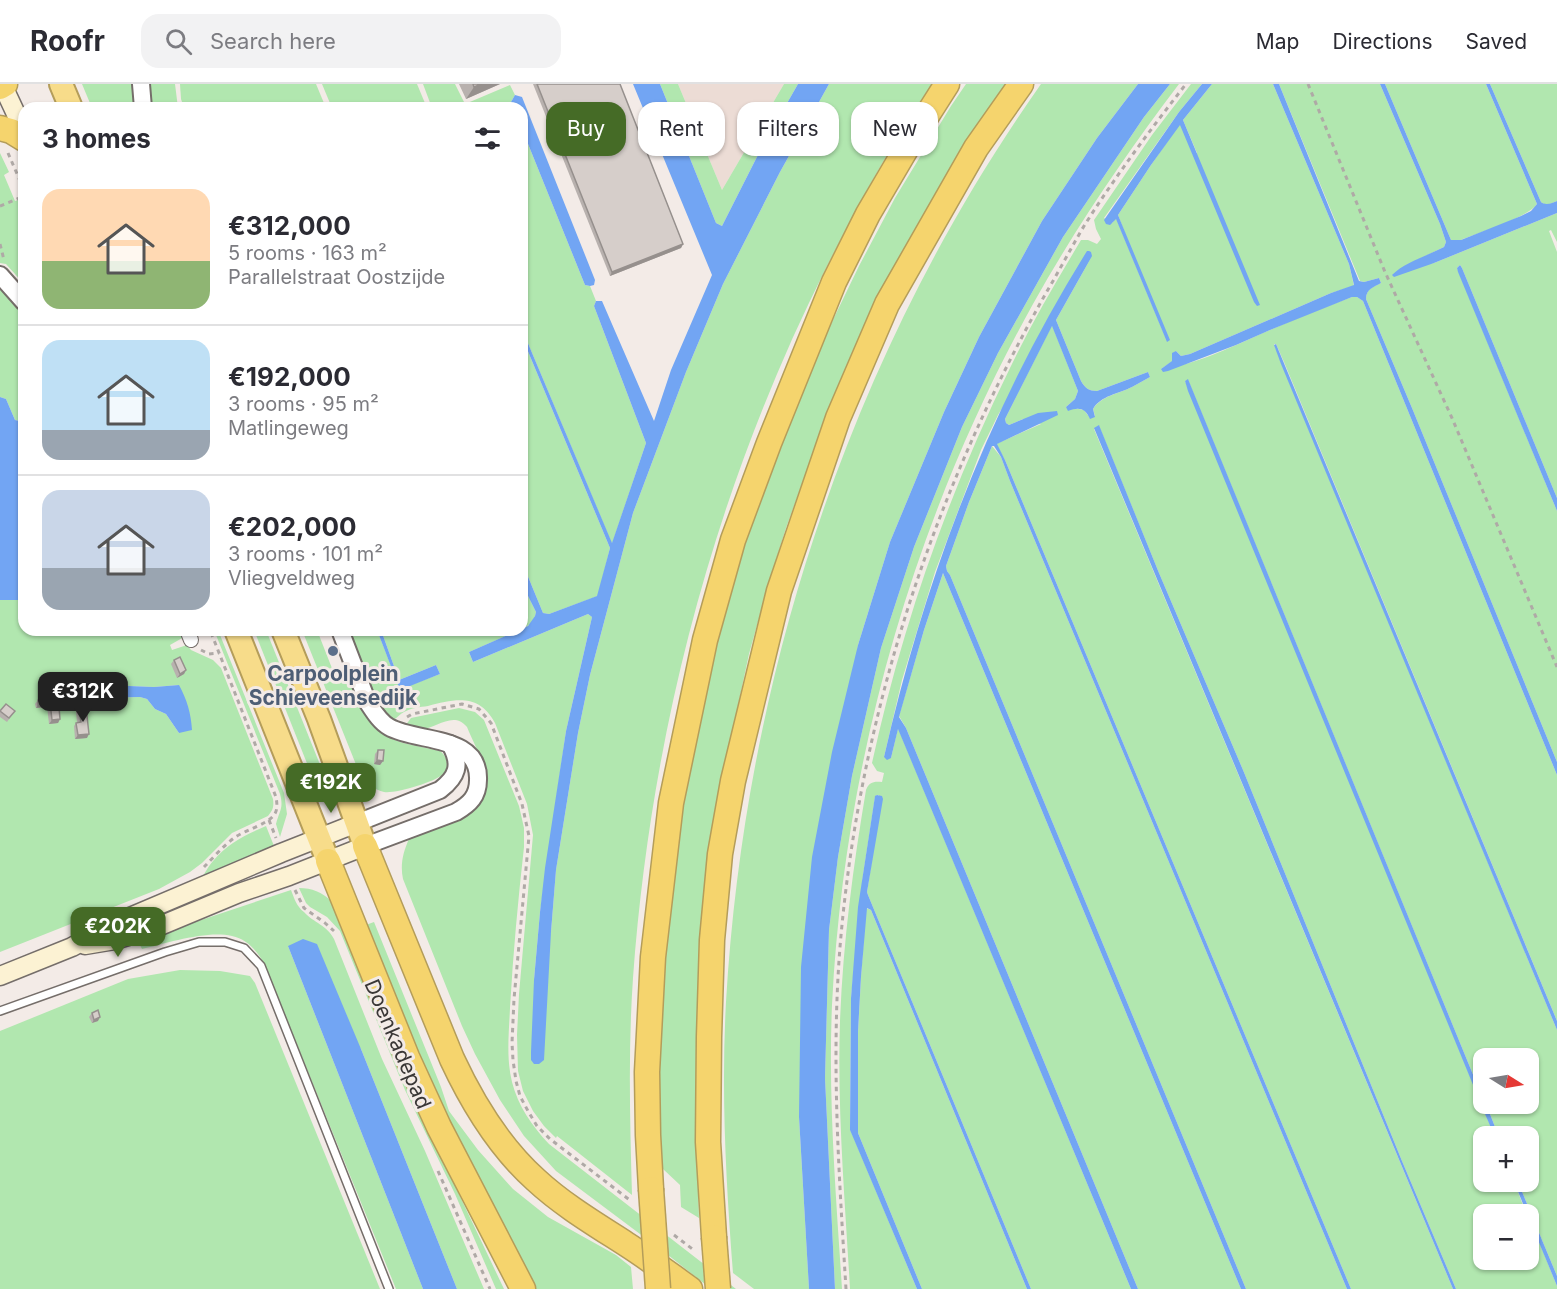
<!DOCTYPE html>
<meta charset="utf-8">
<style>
:root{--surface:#fff;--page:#f2f2f3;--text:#2b2b33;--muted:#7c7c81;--line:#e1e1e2;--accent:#456b26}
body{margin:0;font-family:Inter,sans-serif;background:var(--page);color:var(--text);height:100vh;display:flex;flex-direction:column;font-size:22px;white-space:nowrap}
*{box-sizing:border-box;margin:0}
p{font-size:20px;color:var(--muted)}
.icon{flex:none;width:33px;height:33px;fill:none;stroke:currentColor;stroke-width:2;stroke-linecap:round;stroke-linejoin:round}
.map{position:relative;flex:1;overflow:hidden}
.side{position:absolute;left:18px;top:18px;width:510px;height:534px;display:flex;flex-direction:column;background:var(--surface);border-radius:18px;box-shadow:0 2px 4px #0004}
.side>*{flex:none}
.top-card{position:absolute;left:546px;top:18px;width:570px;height:54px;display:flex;gap:12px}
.needle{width:39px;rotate:101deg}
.tools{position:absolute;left:1473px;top:964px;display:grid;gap:12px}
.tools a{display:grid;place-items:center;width:66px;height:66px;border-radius:12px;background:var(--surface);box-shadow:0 2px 4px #0004;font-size:30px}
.price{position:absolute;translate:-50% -51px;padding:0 14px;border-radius:12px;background:var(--accent);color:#fff;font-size:20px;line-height:39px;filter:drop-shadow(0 2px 3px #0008)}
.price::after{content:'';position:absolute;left:50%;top:36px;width:18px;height:14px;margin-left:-9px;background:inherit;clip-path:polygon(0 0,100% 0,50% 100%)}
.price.active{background:#222;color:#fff}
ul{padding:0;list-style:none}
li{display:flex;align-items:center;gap:18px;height:150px;padding:0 24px}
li+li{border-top:2px solid var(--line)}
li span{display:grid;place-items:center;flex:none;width:168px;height:120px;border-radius:18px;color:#555}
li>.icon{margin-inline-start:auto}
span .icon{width:72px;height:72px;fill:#fffc;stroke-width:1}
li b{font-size:26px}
h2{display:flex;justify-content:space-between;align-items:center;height:72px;padding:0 24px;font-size:26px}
.pill{padding:0 21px;border-radius:18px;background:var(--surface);box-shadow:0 2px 4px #0004;font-size:21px;line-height:54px}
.pill.active{background:var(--accent);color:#fff}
header{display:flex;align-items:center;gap:36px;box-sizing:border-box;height:84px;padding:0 30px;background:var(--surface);border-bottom:2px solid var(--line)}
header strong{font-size:28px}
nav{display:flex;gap:33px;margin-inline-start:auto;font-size:21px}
.search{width:420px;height:54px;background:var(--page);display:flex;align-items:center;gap:15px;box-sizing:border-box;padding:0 21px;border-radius:18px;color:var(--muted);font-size:22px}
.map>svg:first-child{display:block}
</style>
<header>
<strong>Roofr</strong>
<div class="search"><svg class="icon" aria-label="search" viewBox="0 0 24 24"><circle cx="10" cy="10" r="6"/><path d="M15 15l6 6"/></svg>Search here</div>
<nav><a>Map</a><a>Directions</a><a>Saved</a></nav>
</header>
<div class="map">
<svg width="1557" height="1205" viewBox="0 0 1557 1205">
<rect width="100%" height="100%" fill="#f3ebe7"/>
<polygon fill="#ecdcd5" points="678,0 784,0 722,106"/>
<g fill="#b1e7af" fill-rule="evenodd">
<polygon points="82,0 134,0 135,24 92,24"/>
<polygon points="149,0 175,0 178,24 151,24"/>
<polygon points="180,0 316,0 326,24 184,24 181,15"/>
<polygon points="322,0 417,0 427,24 332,24"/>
<polygon points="423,0 455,0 465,20 510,1 515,11 511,18 514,24 432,24"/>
<polygon points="660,0 678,0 722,106 784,0 798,0 762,63 722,142 716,139"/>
<path d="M 829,0 L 932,0 C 892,58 858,121 826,184 C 715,405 651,646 633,894 C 628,966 630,1038 632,1111 L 557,1052 L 556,1054 L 544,1042 L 533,1027 L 523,1007 L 518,987 L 517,951 L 519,910 L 533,751 L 527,720 L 495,639 C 479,609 455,615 428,622 C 420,623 411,624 404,628 C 400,630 397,634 393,636 L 383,629 L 377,621 L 347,546 L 377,546 L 400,605 L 440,590 L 436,581 L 399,596 L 381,546 L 520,546 L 469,568 L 473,578 L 588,530 L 592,533 L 566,647 L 540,828 L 534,896 L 551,848 L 556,786 L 578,649 L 590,591 L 633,429 L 686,288 L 723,200 L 780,88 Z"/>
<polygon points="966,0 1007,0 839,305 815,364 786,444 769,498 749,570 727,673 698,915 696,1033 699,1134 681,1123 680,1101 663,1085 659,1069 658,991 664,863 683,708 722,535 747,450 815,273 859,182 895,114 951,22"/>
<path d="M 1041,0 L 1138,0 L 1097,54 L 1042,137 L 979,253 L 944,328 L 890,458 L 858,561 L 799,1033 L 809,1205 L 754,1205 L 733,1189 C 726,1099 721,1009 726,918 C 745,591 851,269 1041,0 Z"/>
<path d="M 1170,0 L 1179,0 C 1126,70 1076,143 1033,220 C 914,434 844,677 832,921 C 828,1016 836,1111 842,1205 L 835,1205 L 825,994 L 829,846 L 838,773 L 852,692 L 881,564 L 914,463 L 962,343 L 998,269 L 1063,153 L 1144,33 Z"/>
<path d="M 1191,0 L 1202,0 L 1179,28 L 1104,134 L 1112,139 L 1116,134 L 1167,257 L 1118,131 L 1151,81 L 1179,41 L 1181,40 L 1193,71 L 1197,69 L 1183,36 L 1212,0 L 1273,0 L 1349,180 L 1354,202 L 1331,209 L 1190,270 L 1181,272 L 1176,267 L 1173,277 L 1161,285 C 1199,280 1235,261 1270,246 C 1297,234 1324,223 1352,213 L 1357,213 L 1363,217 L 1557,691 L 1557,937 L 1284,278 L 1276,260 L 1274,260 L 1557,946 L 1557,1192 L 1518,1098 L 1528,1098 L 1528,1053 L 1499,1053 L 1486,1020 L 1528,1020 L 1528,975 L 1484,975 L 1483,1015 L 1188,296 L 1185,297 L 1495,1053 L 1484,1053 L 1484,1098 L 1514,1098 L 1527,1131 L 1484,1131 L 1484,1176 L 1528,1176 L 1529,1133 L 1557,1202 L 1557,1205 L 1456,1205 L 1402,1077 L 1243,686 L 1159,489 L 1099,342 L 1094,345 L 1453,1205 L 1351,1205 L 1005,376 L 996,360 L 1041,340 L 1023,335 L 1009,341 L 1006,339 L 1005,335 L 1052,241 L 1078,307 L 1075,315 L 1066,323 C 1072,326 1077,324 1084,326 L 1090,334 L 1095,332 L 1093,325 C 1101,312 1120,309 1132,303 C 1138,300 1144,296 1150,293 L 1148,288 L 1097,307 C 1089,307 1085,304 1081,297 L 1056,236 L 1092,172 L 998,331 L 981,366 L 935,488 L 902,596 L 884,673 L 891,674 L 898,644 L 1131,1205 L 1031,1205 L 868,811 L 867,808 L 873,769 L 879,711 L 877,711 L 875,713 L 863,791 L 851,914 L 850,1045 L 917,1205 L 850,1205 C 845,1116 837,1026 840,937 C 843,859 853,783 866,706 C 869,698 874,697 882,698 L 884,689 L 877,687 L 872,679 C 902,542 948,410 1010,284 C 1031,240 1056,198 1081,156 L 1088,156 L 1097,160 L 1101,155 L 1096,145 L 1094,136 L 1152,51 Z"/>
<path d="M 1279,0 L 1380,0 L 1440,140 L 1446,158 L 1444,163 L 1405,182 L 1434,179 L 1557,129 L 1557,158 L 1551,146 L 1549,147 L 1557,168 L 1557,414 L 1462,184 L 1460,181 L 1457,184 L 1557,427 L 1557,678 L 1412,324 L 1366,215 C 1366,205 1373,203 1381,199 L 1379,194 L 1364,198 L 1360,197 Z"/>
<path d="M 1385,0 L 1486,0 L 1537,120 C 1529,133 1478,149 1461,156 L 1451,156 Z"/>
<path d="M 1490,0 L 1557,0 L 1557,117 C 1552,119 1546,123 1541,118 Z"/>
<polygon points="522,45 585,201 590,202 596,217 594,222 646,359 612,460 522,245"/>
<polygon points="0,69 9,88 4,91 15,117 24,114 24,200 6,180 0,179"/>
<polygon points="0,204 17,224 24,229 24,338 15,336 6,315 0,313"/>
<polygon points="522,253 610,464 598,512 549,530 543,529 522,478"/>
<polygon points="992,362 1001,373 1010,397 1347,1205 1246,1205 950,491 947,487 946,482 969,418"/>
<polygon points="943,489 1241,1205 1138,1205 906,644 899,632 924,546"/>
<path d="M 522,500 L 536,528 C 535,536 529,542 522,545 Z"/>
<path d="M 0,516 L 24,516 L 24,546 L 181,546 L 184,553 L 170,561 L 172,566 L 187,561 L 191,566 L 213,576 L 221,584 L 273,715 C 274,723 273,726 268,732 L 232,749 L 202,779 L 190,788 L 159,805 L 0,868 ZM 80,600 L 154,603 L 179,601 L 179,649 L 166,630 L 155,625 L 147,615 L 140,613 L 93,614 L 69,620 L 68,611 L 50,601 Z"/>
<path d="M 214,546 L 218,546 L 284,709 L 287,730 L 280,753 L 276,740 C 279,727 284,725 280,710 Z"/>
<polygon points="254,546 266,546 327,698 316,702"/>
<path d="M 302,546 L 317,546 L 335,592 L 348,587 L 380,646 L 392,655 L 403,659 L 440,667 C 448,673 450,684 442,691 C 434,698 395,710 384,708 C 375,706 367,700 361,693 Z"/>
<path d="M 459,624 L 475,628 L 484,636 L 519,722 L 524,744 L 524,763 C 518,816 513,870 510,924 C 509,948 506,974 512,998 C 518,1022 532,1042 549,1060 L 736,1205 L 711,1205 L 668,1171 L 556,1087 L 524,1052 L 500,1016 L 475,970 L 462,942 L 403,795 C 400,781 403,768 409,755 L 482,714 C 492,690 476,665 467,643 C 453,626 437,645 420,645 C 415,645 409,643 405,642 L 411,634 Z"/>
<path d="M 266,742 L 274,762 L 273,763 L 197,802 C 202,794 207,784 213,777 C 228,759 245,751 266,742 Z"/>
<path d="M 299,804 C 312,804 322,808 331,817 L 408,1003 L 504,1205 L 496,1205 L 455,1110 L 405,1006 L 340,847 L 327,833 L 310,823 L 306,819 Z"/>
<path d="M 291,806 C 294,814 297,823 304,828 C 314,839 327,841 334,855 L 382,975 L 425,1067 L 484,1205 L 457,1205 L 361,965 L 288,862 L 423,1205 L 396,1205 L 264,879 C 257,867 247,855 232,852 C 207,846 167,859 142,865 L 138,857 Z"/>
<polygon points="866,824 871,826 1027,1205 922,1205 858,1049 858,948 861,893"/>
<polygon points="374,838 441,1003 449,1027 478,1066 513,1105 548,1133 616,1171 631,1183 633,1205 536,1205 443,1029 363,842"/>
<polygon points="180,886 220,887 250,892 255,899 380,1205 0,1205 0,947 128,895"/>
</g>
<g fill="#72a5f3">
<polygon points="633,0 660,0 716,139 722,142 762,63 798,0 829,0 780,88 723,200 686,288 633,429 590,591 578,649 556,786 551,848 544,976 539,980 534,980 531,976 531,968 534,896 540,828 545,784 566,647 592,533 588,530 473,578 469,568 528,542 535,532 536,528 522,500 522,478 543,529 549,530 597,512 610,464 522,253 522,245 612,459 646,359 594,222 596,217 602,217 654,337 671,286 712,191"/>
<polygon points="1138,0 1170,0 1144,33 1063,153 998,269 962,343 914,463 881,564 852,692 838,773 829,846 825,994 835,1205 809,1205 799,1033 801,883 812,773 832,668 858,561 890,458 944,328 979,253 1042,137 1097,54"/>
<polygon points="1202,0 1212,0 1183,36 1260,221 1257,222 1254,218 1180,41 1151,81 1118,131 1170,256 1167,258 1116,135 1110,141 1106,140 1104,136 1179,28"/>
<path d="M 1273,0 L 1279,0 L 1359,197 L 1364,198 L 1379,194 L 1381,199 C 1374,203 1366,205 1366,215 L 1412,324 L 1557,678 L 1557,691 L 1363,217 L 1357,213 L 1352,213 L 1270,246 L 1236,261 L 1168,287 L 1163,288 L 1161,285 L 1172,277 L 1172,269 L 1176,267 L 1181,272 L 1190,270 L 1331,209 L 1354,201 L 1349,180 Z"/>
<path d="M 1380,0 L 1385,0 L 1451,156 L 1461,156 L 1521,132 L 1531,127 L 1537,120 L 1486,0 L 1490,0 L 1541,118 C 1546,122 1552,119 1557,117 L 1557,129 L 1434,179 L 1394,193 L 1392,191 C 1405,178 1427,172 1444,163 L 1446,158 L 1440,140 Z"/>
<polygon points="515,11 522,13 595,196 594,201 590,202 585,201 522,45 522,24 514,24 511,18"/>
<path d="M 1087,167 L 1089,167 L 1091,168 L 1092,172 L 1056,236 L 1081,297 C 1085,304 1089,307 1097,307 L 1148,288 L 1150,293 C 1144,296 1138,300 1132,303 C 1120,309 1100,312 1093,325 L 1095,333 L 1090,335 C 1085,324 1079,323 1068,327 L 1066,323 L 1075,315 L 1078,307 L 1052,242 L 1005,335 L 1006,339 L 1009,341 L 1038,329 L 1057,327 L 1058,331 L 997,360 L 1005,376 L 1351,1205 L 1347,1205 L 1010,397 L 1001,373 L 994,362 L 992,362 L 969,418 L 946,482 L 947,487 L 950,491 L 1246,1205 L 1241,1205 L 943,489 L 924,546 L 899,633 L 906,644 L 1138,1205 L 1131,1205 L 898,645 L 891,674 L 887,676 L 884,673 C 925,494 989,324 1087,167 Z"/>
<polygon points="1460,181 1462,184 1557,414 1557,427 1458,188 1457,184"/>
<polygon points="1276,260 1557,937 1557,946 1281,280 1274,261"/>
<polygon points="1188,295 1483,1015 1484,1020 1486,1020 1499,1053 1495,1053 1485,1030 1188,307 1185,297"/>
<polygon points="0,313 6,315 15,336 24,338 24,516 0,516"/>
<polygon points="1099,341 1159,489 1243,686 1402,1077 1456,1205 1453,1205 1094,344"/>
<polygon points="377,546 381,546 399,596 436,581 440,590 400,606"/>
<path d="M 80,600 L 154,603 L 179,601 C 187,616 191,629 192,646 L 179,649 L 166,630 L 155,625 L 147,615 L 140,613 L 93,614 C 87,625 84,625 72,624 L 69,620 L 68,611 L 48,601 Z"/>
<polygon points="877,711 882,712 883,715 867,808 868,811 1031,1205 1027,1205 871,826 867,824 861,893 858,948 858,1049 922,1205 917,1205 850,1046 851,914 858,823 875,712"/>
<polygon points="303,855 317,860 361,965 457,1205 423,1205 288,862"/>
<polygon points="1514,1098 1518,1098 1557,1192 1557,1202"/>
</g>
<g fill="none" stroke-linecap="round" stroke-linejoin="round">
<g stroke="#756e6a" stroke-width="10">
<polyline id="service" points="0,927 165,868 199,858 225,858 244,864 261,882 389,1205"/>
</g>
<g stroke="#756e6a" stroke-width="16">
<polyline id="minor" points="187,546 191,556"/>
</g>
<g stroke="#756e6a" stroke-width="20">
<g id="tertiary">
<polyline points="141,0 143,24"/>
<polyline points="0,191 24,218"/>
<path d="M 340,546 L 368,619 C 374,628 380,638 389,643 C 417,659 480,650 478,696 C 478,712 470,720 456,728 L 365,762"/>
<path d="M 357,739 L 440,706 C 457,693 462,681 450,660"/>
</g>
</g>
<g stroke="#756e6a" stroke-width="21">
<g id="secondary">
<polyline points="2,0 24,47"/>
<polyline points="85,861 115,856 155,844 239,809 289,792 365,762"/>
<polyline points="0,892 72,863 116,839 281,769 357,739"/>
</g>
</g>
<g stroke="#b49d5a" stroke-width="26">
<g id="trunk">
<polyline points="61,0 71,24"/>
<polyline points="236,546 328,777"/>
<polyline points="283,546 319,635 365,762"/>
</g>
</g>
<g stroke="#b49d5a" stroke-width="27">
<g id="motorway">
<polyline points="0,3 5,0"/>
<polyline points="0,44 11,47 24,55"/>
<path d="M 365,762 L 452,975 C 473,1020 499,1063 536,1096 C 563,1121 595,1140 626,1160 C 648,1174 669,1190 690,1205"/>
<polyline points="328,777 407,973 439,1043 523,1205"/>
<polyline points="651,1105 648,1051 647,988 653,873 671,719 705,556 733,456 769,359 834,198 868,130 912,55 947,0"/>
<polyline points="714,1153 708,1058 709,953 712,856 720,770 733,697 779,507 838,334 887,220 976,64 1021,0"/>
</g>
</g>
<g stroke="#afa9a6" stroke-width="3" stroke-dasharray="4.5 4.5" stroke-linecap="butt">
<polyline points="1308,0 1385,188 1452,334 1557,583"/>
<polyline points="8,69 24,106"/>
<polyline points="0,122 24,112"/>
<polyline points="0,160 4,176"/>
<polyline points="201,566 209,570 219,569"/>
<polyline points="407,633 412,630 462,620 479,625 491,639 522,720 529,752 514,915 512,959 513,976 516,997 520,1012 528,1027 537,1042 550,1055 631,1117"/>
<polyline points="269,736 276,754"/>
<path d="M 204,783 C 213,774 223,762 234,754 C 245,746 268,740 274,731 C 278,726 277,719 276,713 L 210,546"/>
<polyline points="295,806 304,824 325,839 334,847"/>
<polyline points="438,1087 490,1205"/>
<polyline points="674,1151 695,1167"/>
<path d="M 846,1205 C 839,1091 831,977 840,863 C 859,633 933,409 1046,209 C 1059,187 1071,164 1084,142 C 1115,93 1150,46 1186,0"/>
</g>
<use href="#service" stroke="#fff" stroke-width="7"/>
<use href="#minor" stroke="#fff" stroke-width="14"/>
<use href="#tertiary" stroke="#fff" stroke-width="16"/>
<use href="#secondary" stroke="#fcf2d3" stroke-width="18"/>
<use href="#trunk" stroke="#f7dc8a" stroke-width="22"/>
<use href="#motorway" stroke="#f5d46d" stroke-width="24"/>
<g stroke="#b49d5a" stroke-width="27" stroke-linecap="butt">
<g id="motorway-bridge">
<polyline points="651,1105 658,1205"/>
<polyline points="714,1153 718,1205"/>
</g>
</g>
<use href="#motorway-bridge" stroke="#f5d46d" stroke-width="24"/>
</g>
<g fill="#b8b1ae">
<polygon points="459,0 500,0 466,15"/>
<polygon points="533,0 620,0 683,160 681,164 610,192"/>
<polygon points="174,576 186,586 184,590 177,594 171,580"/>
<polygon points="38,616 44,623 36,624 35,620"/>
<polygon points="50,618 57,623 60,635 58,639 49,640 47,622"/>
<polygon points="79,624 87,654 75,655 74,642 77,638 76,628"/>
<polygon points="0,627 15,627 7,638 0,633"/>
<polygon points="378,666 383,677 380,681 374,680 375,670"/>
<polygon points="92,929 98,937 92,939 89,933"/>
</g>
<g fill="#96908d">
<polygon points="481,0 500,0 466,15 474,3"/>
<polygon points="683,160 681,164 610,192 612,188"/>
<polygon points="186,586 184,590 177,594 180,590"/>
<polygon points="47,619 44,623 36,624 38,621"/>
<polygon points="60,635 58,639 49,640 52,636"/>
<polygon points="89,650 87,654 75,655 78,651"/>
<polygon points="377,676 383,677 380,681 374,680"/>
<polygon points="100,933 98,937 92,939 94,936"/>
</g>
<g fill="#d6ceca" stroke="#96908d" stroke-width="1.5">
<polygon points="473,0 481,0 474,3"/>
<polygon points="537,0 620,0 683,160 612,188"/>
<polygon points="180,573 186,586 180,590 174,576"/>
<polygon points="46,614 47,619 38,621 38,616"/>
<polygon points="56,617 57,623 59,623 60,635 52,636 50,618"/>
<polygon points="6,620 15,627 9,634 0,627"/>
<polygon points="86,623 89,650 78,651 76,639 81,638 79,624"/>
<polygon points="378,666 384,666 383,677 377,676"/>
<polygon points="98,926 100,933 94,936 92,929"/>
</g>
<circle fill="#5c6f8a" stroke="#f3ebe7" stroke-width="2" cx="333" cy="567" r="6"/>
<g text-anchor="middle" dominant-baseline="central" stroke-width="6" stroke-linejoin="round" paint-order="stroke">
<g font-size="21" font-weight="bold" fill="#4e5e75" stroke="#f3ebe7">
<text x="333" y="589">Carpoolplein<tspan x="333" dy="24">Schieveensedijk</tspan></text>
</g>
<g font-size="21" fill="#3a3736" stroke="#f3ebe7">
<text transform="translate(398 960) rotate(67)">Doenkadepad</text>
</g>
</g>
</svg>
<div class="tools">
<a><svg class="needle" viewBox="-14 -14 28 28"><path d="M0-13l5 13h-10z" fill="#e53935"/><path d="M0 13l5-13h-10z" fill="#7c7c81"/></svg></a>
<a>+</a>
<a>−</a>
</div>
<b class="price active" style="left:83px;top:639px">€312K</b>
<b class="price" style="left:331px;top:730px">€192K</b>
<b class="price" style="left:118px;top:874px">€202K</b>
<div class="top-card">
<a class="pill active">Buy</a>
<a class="pill">Rent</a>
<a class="pill">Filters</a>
<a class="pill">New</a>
</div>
<section class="side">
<h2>3 homes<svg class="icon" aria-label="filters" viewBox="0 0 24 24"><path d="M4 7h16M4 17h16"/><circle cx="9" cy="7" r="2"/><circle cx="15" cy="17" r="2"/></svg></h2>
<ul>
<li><span style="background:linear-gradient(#ffd9b3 60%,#8fb573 0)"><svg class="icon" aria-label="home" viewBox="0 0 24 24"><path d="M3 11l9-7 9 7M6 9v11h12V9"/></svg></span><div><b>€312,000</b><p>5 rooms · 163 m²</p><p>Parallelstraat Oostzijde</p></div></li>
<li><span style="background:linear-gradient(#bfe0f5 75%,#9aa5b1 0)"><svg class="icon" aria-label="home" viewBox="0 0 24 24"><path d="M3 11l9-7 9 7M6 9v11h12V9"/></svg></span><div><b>€192,000</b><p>3 rooms · 95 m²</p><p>Matlingeweg</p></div></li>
<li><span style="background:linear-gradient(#c9d6e8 65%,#9aa5b1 0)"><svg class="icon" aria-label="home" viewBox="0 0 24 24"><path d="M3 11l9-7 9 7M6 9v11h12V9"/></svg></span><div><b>€202,000</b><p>3 rooms · 101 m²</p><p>Vliegveldweg</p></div></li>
</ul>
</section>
</div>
